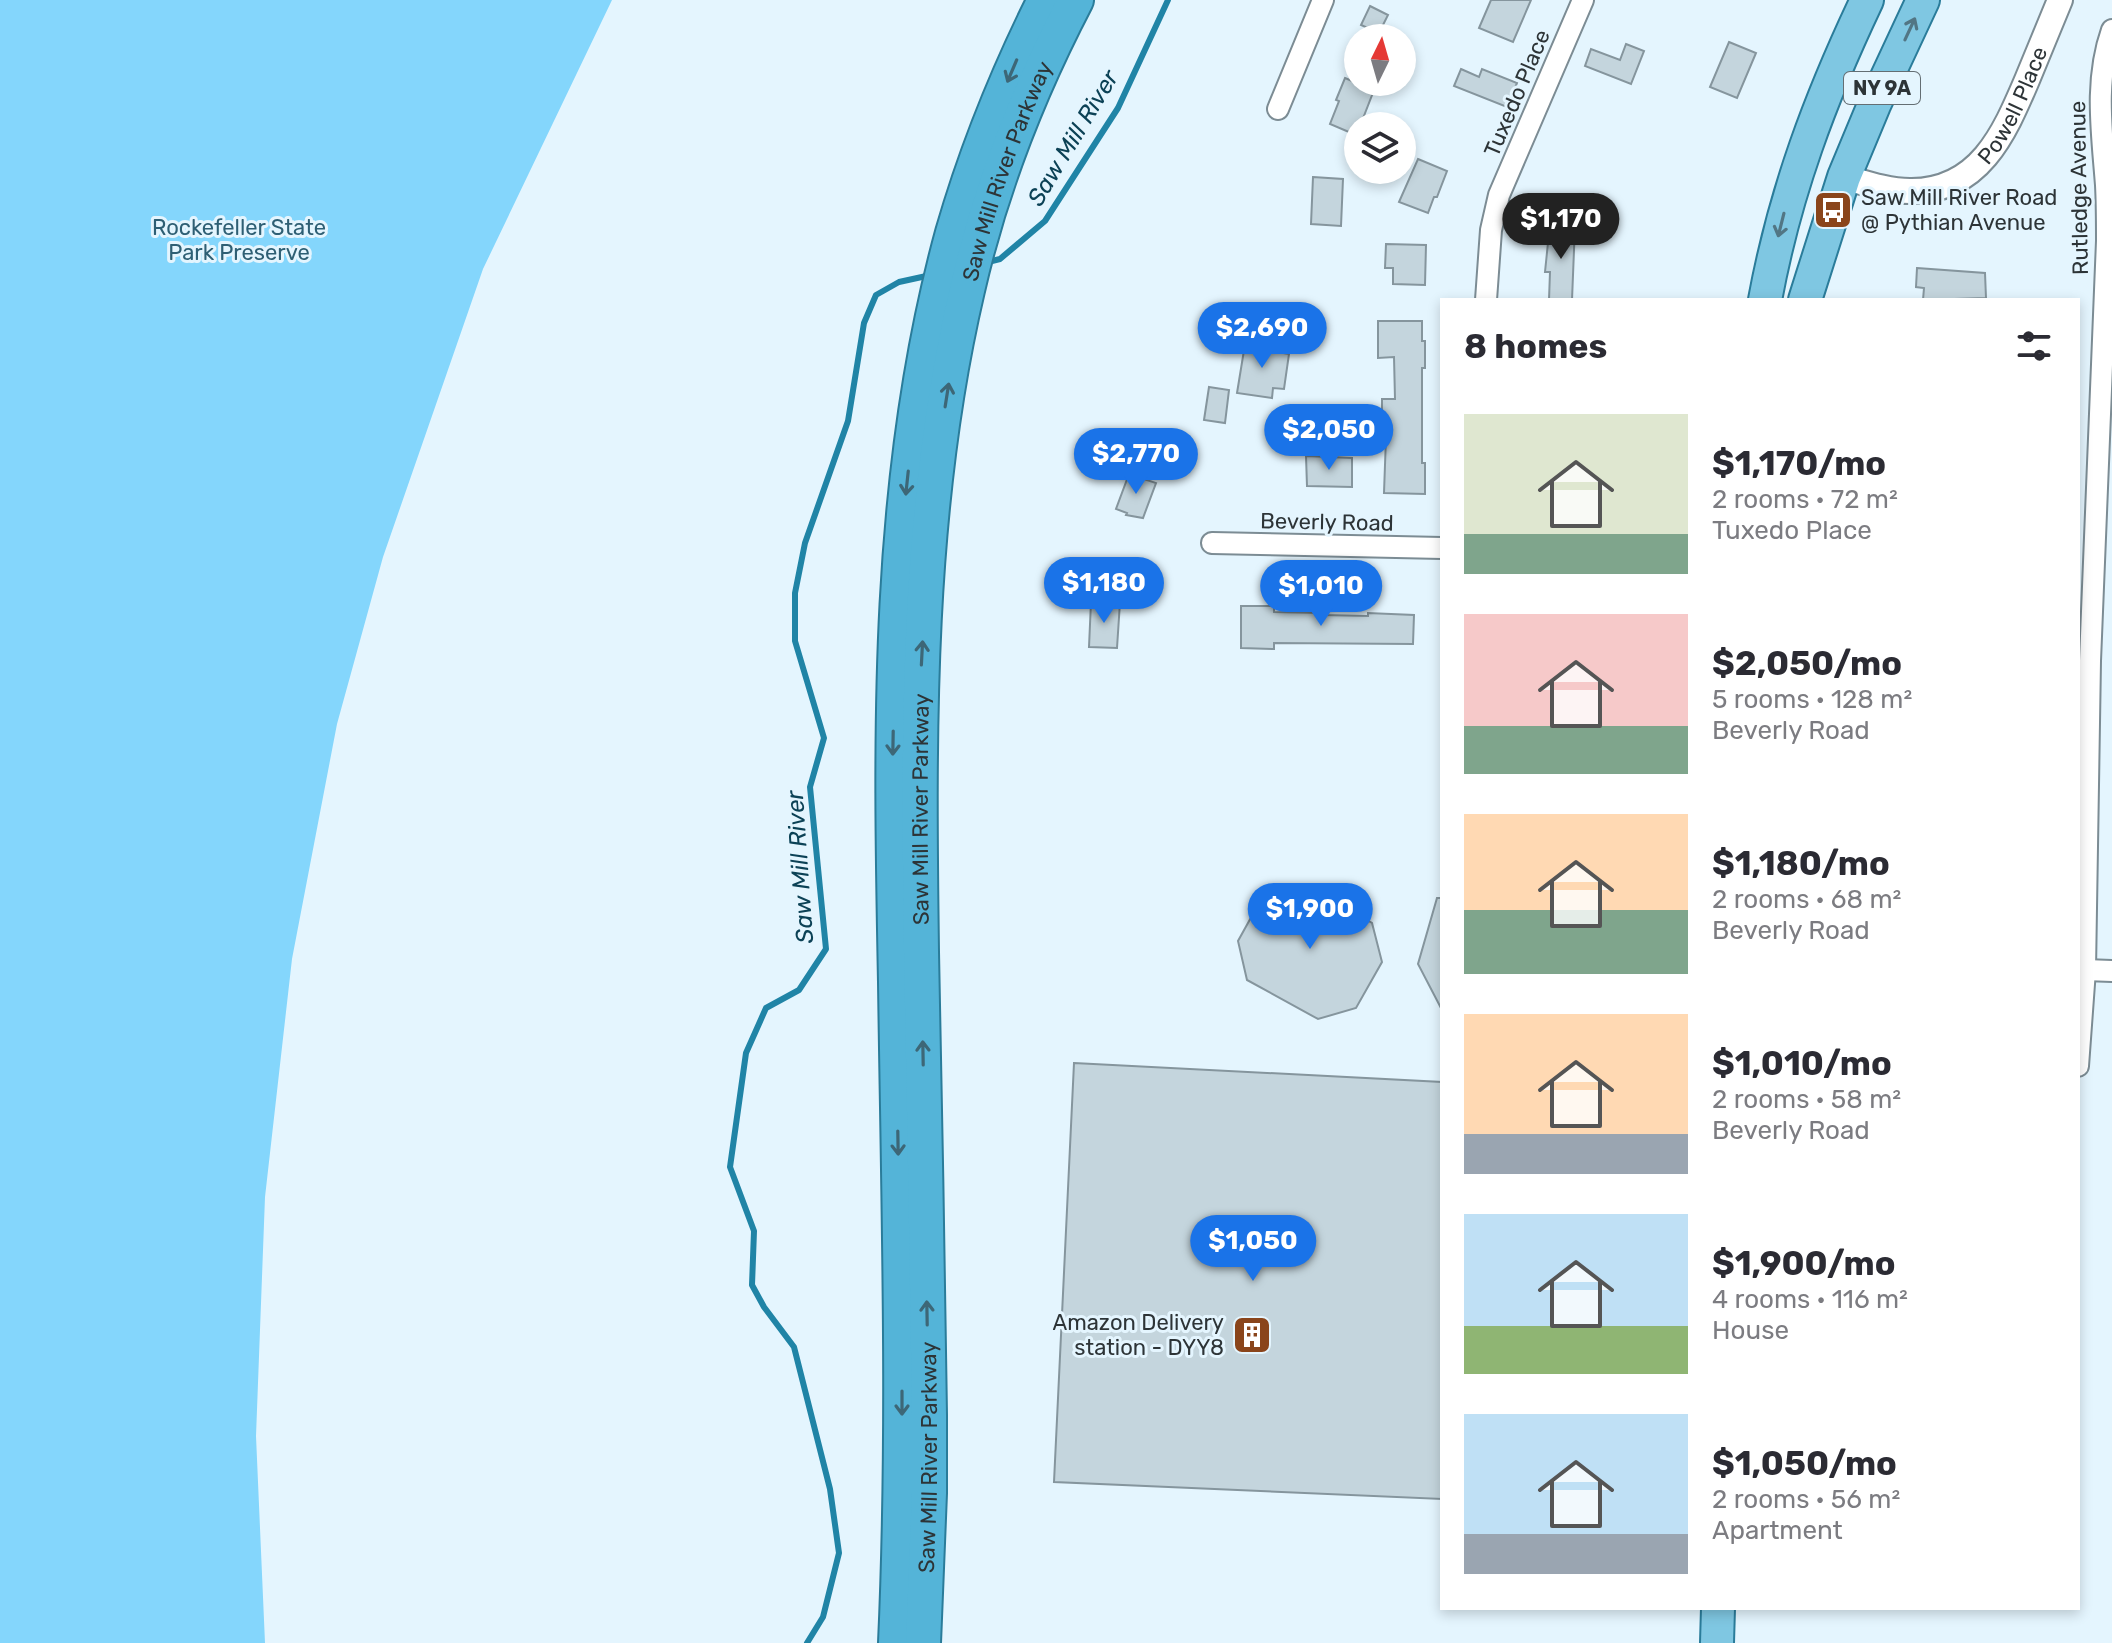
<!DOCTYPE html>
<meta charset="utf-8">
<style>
:root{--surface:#fff;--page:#f2f2f3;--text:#2b2b33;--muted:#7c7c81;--accent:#1a73e8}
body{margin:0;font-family:Rubik,sans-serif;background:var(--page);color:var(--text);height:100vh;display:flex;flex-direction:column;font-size:30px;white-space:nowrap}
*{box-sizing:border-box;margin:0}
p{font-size:26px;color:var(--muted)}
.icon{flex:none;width:44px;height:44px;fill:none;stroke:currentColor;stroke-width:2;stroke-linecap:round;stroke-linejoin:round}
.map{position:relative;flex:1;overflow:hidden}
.details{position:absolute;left:1440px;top:298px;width:640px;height:1312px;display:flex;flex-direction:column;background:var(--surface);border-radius:0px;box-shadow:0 4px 12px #0003}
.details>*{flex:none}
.needle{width:52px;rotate:5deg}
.buttons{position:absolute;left:1344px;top:24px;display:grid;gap:16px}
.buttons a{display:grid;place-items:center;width:72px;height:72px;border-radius:50%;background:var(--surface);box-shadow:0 4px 12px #0003;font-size:40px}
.price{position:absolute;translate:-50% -68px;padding:0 18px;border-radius:28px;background:var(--accent);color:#fff;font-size:26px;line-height:52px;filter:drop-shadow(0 2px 4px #0008)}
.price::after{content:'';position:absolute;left:50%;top:48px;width:24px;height:18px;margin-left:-12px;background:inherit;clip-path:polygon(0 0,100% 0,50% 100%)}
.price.selected{background:#222;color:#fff}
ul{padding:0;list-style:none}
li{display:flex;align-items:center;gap:24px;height:200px;padding:0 24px}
li span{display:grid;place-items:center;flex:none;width:224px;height:160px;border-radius:0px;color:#555}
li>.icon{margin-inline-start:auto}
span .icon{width:96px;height:96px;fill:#fffc;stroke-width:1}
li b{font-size:34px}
h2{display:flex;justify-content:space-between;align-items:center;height:96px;padding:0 24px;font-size:34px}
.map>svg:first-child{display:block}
</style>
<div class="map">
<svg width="2112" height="1643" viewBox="0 0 2112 1643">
<rect width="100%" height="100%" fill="#e4f5fe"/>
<polygon fill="#84d6fc" points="0,0 612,0 483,269 383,557 337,724 292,959 265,1197 256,1436 265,1643 0,1643"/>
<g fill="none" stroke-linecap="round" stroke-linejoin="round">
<g stroke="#2084a6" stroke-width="6">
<polyline points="984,263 1000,259 1045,221 1118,108 1168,0"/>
<polyline points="807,1643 823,1617 839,1553 830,1489 794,1347 764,1307 752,1285 754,1231 730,1167 746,1053 766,1008 799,990 826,949 810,787 824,738 795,641 795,593 805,543 848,421 864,323 876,295 899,282 931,275"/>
</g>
</g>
<g fill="#c4d5dd" stroke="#85959d" stroke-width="2">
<polygon points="1491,0 1531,0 1513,42 1479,28"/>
<polygon points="1370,6 1388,15 1379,33 1361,25"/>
<polygon points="1729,42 1756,53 1737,98 1710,87"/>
<polygon points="1626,44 1644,51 1631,84 1585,66 1591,49 1620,60"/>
<polygon points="1461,69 1479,77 1482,69 1517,83 1507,107 1454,86"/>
<polygon points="1345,78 1374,90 1360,126 1358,126 1356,135 1330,124 1339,101 1336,100"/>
<polygon points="1418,159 1447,171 1437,197 1434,197 1428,213 1399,202"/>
<polygon points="1313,177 1343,179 1341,226 1311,224"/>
<polygon points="1550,223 1575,225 1572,300 1549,300 1550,272 1545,272"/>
<polygon points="1386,244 1426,245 1425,285 1393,284 1393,268 1385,268"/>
<polygon points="1917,268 1985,273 1986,298 1923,300 1924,288 1916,287"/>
<polygon points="1378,321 1422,321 1422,341 1425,341 1425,368 1422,368 1422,463 1425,463 1425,494 1384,493 1386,437 1382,437 1382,399 1395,399 1394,357 1378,358"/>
<polygon points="1246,338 1266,341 1265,350 1289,354 1284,389 1273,388 1272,398 1237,393"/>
<polygon points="1209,387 1229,390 1225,423 1204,420"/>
<polygon points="1306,456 1352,458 1352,487 1307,486"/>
<polygon points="1129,474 1156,483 1143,518 1126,515 1127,513 1116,509"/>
<polygon points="1091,602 1120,602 1117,648 1089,647"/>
<polygon points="1241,606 1274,606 1274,612 1321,613 1322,615 1368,616 1368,613 1414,615 1413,644 1274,643 1274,649 1241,648"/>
<polygon points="1302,884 1372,923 1382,962 1356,1008 1318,1019 1247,980 1238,941 1264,894"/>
<polygon points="1437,898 1442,898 1442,1010 1418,964"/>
<polygon points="1074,1063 1442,1082 1442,1499 1054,1482"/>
</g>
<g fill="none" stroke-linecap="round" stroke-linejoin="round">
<g stroke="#7c8c94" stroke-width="24">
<g id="minor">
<polyline points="1278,109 1323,0"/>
<polyline points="1486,300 1491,230 1499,195 1583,0"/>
<polyline points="1212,543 1442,548"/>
<polyline points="2085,970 2112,971"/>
<path d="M 2078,1066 L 2085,970 L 2090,661 L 2107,241 C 2107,222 2107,203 2106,185 C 2102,132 2094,81 2112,30"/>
</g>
</g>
<g stroke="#7c8c94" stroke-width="28">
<g id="tertiary">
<path id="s1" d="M 1844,177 C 1865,183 1888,191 1910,191 C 1979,192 2004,134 2027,80 C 2038,53 2049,27 2060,0"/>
</g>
</g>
<g stroke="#2a7c9a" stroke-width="36">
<g id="primary">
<path d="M 1765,300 C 1785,192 1820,99 1867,0"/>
<polyline points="1805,300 1844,177 1874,105 1923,0"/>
<polyline points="1717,1643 1718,1608"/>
</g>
</g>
<g stroke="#2a7c9a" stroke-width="38">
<g id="trunk">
<path d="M 896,1643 C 906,1423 899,1202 896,982 C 891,731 886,477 953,233 C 976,153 1008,74 1045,0"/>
<path id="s2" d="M 923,1643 L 929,1493 L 929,1415 C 927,1261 924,1106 921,952 C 918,731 916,507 967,290 C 990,189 1028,92 1076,0"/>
</g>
</g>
<use href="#minor" stroke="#fff" stroke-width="20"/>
<use href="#tertiary" stroke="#fff" stroke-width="24"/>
<use href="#primary" stroke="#7fc7e2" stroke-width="32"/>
<use href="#trunk" stroke="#54b4d8" stroke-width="34"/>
</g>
<defs><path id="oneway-shaft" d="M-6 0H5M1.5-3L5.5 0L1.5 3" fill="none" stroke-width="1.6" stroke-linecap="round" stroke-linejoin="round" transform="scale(2)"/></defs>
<g stroke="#527684">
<use href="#oneway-shaft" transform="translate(1910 29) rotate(-65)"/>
<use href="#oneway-shaft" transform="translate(1781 225) rotate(104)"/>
</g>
<g stroke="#3d6777">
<use href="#oneway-shaft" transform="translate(1012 71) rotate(113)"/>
<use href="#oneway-shaft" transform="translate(947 395) rotate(-81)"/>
<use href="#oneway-shaft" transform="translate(907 483) rotate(96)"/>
<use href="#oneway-shaft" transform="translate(922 653) rotate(-87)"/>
<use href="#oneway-shaft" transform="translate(893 743) rotate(91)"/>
<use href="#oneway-shaft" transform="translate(923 1053) rotate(-91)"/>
<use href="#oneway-shaft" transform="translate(898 1143) rotate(89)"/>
<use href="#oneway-shaft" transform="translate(927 1313) rotate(-91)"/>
<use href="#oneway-shaft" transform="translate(902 1403) rotate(90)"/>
</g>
<defs>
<g id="bus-square" transform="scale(2)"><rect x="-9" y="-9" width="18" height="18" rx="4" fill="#8a451b" stroke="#e4f5fe"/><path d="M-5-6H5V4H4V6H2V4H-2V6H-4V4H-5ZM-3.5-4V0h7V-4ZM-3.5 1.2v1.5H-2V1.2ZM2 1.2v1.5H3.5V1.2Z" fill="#fff"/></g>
<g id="building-square" transform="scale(2)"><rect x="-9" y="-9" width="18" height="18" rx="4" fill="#8a451b" stroke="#e4f5fe"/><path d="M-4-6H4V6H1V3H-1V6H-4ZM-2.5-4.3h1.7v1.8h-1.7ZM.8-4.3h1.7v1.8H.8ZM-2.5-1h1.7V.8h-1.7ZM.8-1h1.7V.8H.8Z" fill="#fff"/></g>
</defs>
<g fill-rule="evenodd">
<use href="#bus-square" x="1833" y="210"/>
<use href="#building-square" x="1252" y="1335"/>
</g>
<g text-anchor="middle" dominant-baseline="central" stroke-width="6" stroke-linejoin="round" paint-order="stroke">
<rect fill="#e4f5fe" stroke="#646e73" stroke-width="2" x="1844" y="72" width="76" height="32" rx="6"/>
<g font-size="20" font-weight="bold" fill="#2d3437">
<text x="1882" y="88">NY 9A</text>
</g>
<g font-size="22" fill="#2d3437" stroke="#e4f5fe">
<text transform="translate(1517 93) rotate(-67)">Tuxedo Place</text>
<text stroke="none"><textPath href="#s1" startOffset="212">Powell Place</textPath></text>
<text stroke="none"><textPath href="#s2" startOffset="1482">Saw Mill River Parkway</textPath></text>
<text transform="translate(2079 188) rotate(-91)">Rutledge Avenue</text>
<text transform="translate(1327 522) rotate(1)">Beverly Road</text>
<text stroke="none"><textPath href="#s2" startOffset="834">Saw Mill River Parkway</textPath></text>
<text stroke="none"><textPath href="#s2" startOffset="186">Saw Mill River Parkway</textPath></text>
</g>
<g font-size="22" fill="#2d3437" stroke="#e4f5fe" text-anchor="start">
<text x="1861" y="197">Saw Mill River Road<tspan x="1861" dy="25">@ Pythian Avenue</tspan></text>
<text x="1224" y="1322" text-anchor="end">Amazon Delivery<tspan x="1224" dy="25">station - DYY8</tspan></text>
</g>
<g font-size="22" fill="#2e5f74" stroke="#e4f5fe">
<text x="239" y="227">Rockefeller State<tspan x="239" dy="25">Park Preserve</tspan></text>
</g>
<g font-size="24" font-style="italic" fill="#0c4256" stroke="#e4f5fe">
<text transform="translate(1073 138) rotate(-59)">Saw Mill River</text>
<text transform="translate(800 867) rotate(-94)">Saw Mill River</text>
</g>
</g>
</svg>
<div class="buttons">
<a><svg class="needle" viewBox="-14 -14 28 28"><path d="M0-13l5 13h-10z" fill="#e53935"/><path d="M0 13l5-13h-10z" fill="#7c7c81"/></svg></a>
<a><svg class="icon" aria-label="layers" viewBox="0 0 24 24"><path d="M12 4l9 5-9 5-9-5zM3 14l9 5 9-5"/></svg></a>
</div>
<b class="price selected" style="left:1561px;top:261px">$1,170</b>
<b class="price" style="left:1262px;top:370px">$2,690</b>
<b class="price" style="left:1329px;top:472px">$2,050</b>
<b class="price" style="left:1136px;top:496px">$2,770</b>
<b class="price" style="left:1104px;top:625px">$1,180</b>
<b class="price" style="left:1321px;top:628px">$1,010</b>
<b class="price" style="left:1310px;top:951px">$1,900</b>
<b class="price" style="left:1253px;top:1283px">$1,050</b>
<section class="details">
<h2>8 homes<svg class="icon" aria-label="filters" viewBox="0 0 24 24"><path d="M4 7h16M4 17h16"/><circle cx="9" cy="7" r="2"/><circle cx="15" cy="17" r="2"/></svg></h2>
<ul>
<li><span style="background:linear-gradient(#dfe7d0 75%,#7fa58c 0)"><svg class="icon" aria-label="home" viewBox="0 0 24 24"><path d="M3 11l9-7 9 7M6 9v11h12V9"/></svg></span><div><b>$1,170/mo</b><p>2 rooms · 72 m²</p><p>Tuxedo Place</p></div></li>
<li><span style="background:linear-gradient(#f6c9c9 70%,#7fa58c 0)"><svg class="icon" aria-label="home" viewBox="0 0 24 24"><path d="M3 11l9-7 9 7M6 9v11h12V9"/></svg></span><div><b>$2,050/mo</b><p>5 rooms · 128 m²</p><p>Beverly Road</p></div></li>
<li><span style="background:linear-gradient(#ffd9b3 60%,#7fa58c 0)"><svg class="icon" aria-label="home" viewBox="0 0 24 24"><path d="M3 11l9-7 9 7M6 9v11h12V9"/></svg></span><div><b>$1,180/mo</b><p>2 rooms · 68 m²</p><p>Beverly Road</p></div></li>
<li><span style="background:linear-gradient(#ffd9b3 75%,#9aa5b1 0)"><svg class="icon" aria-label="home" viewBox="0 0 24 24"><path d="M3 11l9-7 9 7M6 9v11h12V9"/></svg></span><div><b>$1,010/mo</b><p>2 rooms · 58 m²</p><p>Beverly Road</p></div></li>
<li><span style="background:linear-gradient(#bfe0f5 70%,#8fb573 0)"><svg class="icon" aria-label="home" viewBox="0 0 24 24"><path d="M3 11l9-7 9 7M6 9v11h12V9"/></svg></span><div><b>$1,900/mo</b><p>4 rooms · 116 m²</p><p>House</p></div></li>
<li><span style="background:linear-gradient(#bfe0f5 75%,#9aa5b1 0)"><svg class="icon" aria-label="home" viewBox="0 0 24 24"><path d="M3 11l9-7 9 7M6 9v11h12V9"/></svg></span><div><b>$1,050/mo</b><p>2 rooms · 56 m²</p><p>Apartment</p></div></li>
</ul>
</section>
</div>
